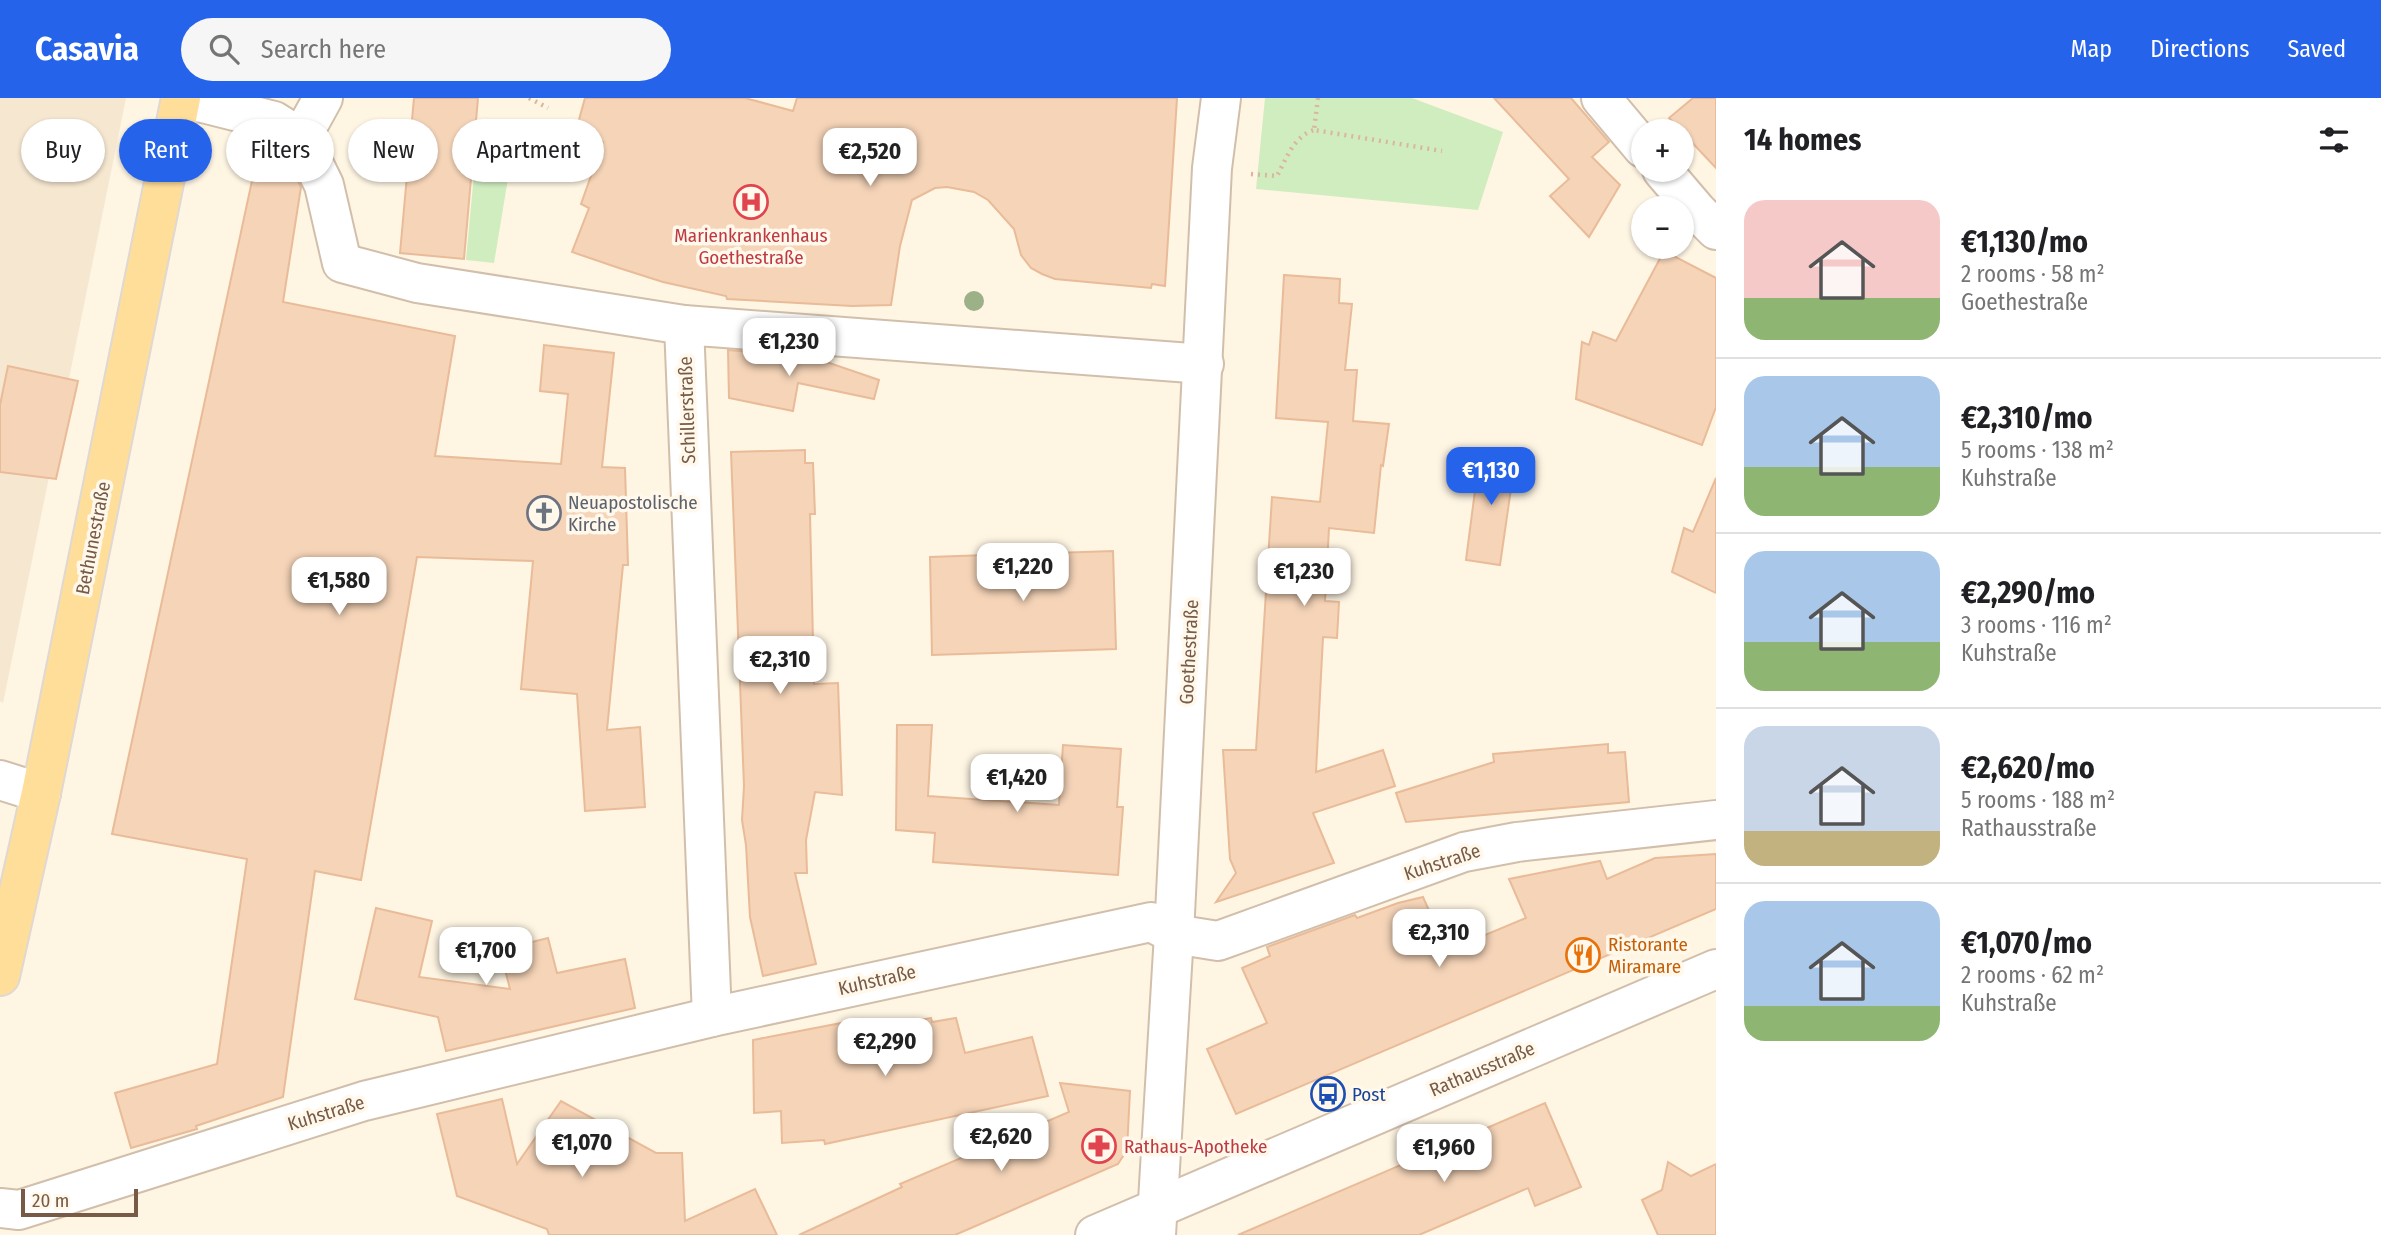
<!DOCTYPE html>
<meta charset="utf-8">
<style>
:root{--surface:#fff;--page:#f6f6f6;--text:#202124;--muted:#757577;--line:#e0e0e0;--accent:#2563eb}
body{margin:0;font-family:"Fira Sans Condensed",sans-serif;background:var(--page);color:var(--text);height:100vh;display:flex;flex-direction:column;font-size:26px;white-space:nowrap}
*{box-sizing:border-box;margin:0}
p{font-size:23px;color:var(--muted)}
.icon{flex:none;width:38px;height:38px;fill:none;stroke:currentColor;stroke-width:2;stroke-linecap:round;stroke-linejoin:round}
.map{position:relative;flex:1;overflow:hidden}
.sheet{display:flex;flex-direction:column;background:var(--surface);width:665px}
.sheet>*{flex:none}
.top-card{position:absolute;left:21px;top:21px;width:665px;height:63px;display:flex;gap:14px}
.buttons{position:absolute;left:1631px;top:21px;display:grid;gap:14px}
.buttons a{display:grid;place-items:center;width:63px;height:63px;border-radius:50%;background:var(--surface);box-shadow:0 2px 5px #0004;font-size:35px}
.scale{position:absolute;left:21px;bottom:18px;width:117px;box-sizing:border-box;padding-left:7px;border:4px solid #785b47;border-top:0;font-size:19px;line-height:24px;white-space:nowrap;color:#785b47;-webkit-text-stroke:5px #fff8eb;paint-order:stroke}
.price{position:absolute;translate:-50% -60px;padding:0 16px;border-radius:14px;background:#fff;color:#222;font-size:23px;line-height:46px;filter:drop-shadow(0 2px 4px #0008)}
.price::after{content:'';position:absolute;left:50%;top:42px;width:21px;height:16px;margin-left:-10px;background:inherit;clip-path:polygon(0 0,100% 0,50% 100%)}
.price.current{background:var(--accent);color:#fff}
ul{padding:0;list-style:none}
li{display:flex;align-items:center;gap:21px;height:175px;padding:0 28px}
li+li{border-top:2px solid var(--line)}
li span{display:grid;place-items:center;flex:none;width:196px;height:140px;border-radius:21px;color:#555}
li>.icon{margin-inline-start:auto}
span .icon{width:84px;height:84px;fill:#fffc;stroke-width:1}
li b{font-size:30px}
h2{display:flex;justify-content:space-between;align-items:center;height:84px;padding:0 28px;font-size:30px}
.chip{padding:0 24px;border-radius:32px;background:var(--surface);box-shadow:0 2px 5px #0004;font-size:24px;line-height:63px}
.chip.current{background:var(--accent);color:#fff}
header{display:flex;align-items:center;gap:42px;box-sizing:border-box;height:98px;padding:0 35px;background:var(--accent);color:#fff}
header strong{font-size:33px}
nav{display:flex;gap:38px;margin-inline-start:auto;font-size:24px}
.search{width:490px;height:63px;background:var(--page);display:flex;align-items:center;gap:18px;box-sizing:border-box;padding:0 24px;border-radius:38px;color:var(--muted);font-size:26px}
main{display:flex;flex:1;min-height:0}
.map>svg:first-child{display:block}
</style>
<header>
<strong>Casavia</strong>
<div class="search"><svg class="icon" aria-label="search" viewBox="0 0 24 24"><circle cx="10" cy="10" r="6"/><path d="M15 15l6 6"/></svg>Search here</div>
<nav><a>Map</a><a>Directions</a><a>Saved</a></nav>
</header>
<main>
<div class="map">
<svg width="1716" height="1137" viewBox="0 0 1716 1137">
<rect width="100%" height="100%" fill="#fef5e3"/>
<polygon fill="#f6e7d1" points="0,0 126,0 3,605 0,603"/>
<g fill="#d0edc0">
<polygon points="1265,0 1412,0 1503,34 1478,112 1256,91"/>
<polygon points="478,33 515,38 494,165 466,162"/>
</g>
<g fill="#f5d4b8" stroke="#e9bb98" stroke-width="2">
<polygon points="414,0 478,0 464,161 400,155"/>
<polygon points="585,0 745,0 793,13 797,0 1177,0 1165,188 1152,186 1151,190 1055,181 1042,176 1031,170 1021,157 1014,131 988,102 974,94 947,89 935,90 912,102 900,148 891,207 852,208 727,201 726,198 663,184 619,170 572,154 589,110 581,106 603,44 575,36"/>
<polygon points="1494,0 1571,0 1609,44 1592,59 1620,87 1589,139 1550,98 1569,81"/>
<polygon points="1693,0 1716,0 1716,70 1669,20"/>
<polygon points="259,50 294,76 301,89 283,204 455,238 435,358 561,366 568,296 540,293 544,247 614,255 602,369 625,370 628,467 623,467 607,632 640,629 645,709 585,713 577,596 521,591 533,463 417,459 361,782 315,773 283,999 196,1028 197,1031 131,1050 115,995 217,966 247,761 112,736"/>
<polygon points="1664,153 1716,180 1716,309 1702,347 1576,301 1582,244 1589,247 1593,234 1616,243"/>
<polygon points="1284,177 1340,181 1339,205 1352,206 1345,272 1357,272 1353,323 1389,326 1383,368 1381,367 1374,435 1329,430 1325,503 1339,504 1337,540 1323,539 1316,674 1383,652 1395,688 1313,715 1334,765 1216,804 1236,775 1230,761 1223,652 1256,652 1272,399 1320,404 1328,324 1276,320"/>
<polygon points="728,252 812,259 879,282 874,301 798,285 793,313 729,300"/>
<polygon points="8,268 78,283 56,381 0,374 0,307"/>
<polygon points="805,352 805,365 813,365 815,416 810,416 814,586 838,585 842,697 815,694 806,742 807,775 795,775 816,866 763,878 750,819 746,747 742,722 744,688 731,354"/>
<polygon points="1480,354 1516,356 1500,467 1466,462"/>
<polygon points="1716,380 1716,495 1672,474 1684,430 1693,434"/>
<polygon points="1113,453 1116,551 932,557 930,459"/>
<polygon points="897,627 932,627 928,698 1059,707 1063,647 1121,651 1117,709 1123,709 1118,777 933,764 935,735 896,732"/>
<polygon points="1608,646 1608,655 1625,654 1629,704 1406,724 1396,695 1494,664 1493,656"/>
<polygon points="1716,756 1716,811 1236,1016 1207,951 1267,925 1242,870 1270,858 1267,849 1355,817 1357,820 1398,805 1423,799 1447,853 1526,820 1509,781 1600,763 1607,781 1655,760"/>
<polygon points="376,810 432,823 419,879 510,891 500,852 548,840 557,875 625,861 635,910 446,953 438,919 355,901"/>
<polygon points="931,920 932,924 956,920 965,955 1032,939 1048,998 825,1046 824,1042 782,1045 781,1013 754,1015 753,942 862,921 865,933"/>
<polygon points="1060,985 1130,993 1127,1052 1118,1066 955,1137 799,1137 902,1089 900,1086 1069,1014"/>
<polygon points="502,1001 517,1066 561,1003 656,1055 682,1055 685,1123 755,1091 777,1137 549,1137 547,1131 457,1098 437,1016"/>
<polygon points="1545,1005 1581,1089 1535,1108 1528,1090 1419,1137 1238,1137"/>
<polygon points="1668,1064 1691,1078 1716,1066 1716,1137 1658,1137 1642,1102 1662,1092"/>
</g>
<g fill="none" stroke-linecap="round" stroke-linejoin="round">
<g stroke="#d2bfab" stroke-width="42">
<g id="minor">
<polyline points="183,0 274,23 301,40 324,87 342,165 417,185 684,227"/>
<polyline points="1601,0 1643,50"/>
<polyline points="301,40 323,0"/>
<polyline points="1662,72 1697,113 1716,132"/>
<polyline points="0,682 41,695"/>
<polyline points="712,919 684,227 1204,266"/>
<polyline points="0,1110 19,1112 364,1003 712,919 1151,824 1174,836 1218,843 1464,754 1517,744 1716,722"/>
<polyline points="1095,1137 1716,871"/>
<polyline points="1156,1137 1174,836 1212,70 1221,0"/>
</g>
</g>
<g stroke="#dfd8d3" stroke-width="42">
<polyline id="major" points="0,878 41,695 181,0"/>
</g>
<g stroke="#dab79b" stroke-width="4.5" stroke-dasharray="2 5" stroke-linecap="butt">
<polyline points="529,0 548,10"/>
<polyline points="1318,0 1314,32 1442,53"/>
<path d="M 1251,76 L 1277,78 C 1286,61 1294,38 1314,32"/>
</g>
<use href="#minor" stroke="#fff" stroke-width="38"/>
<use href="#major" stroke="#ffde99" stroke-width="38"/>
</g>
<circle fill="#9cb187" cx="974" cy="203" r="10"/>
<defs>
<g id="hospital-ring" transform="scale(1.75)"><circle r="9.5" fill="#fff8eb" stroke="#e0444e" stroke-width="1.5"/><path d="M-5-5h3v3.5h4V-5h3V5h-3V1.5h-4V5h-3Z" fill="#e0444e"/></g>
<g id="church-ring" transform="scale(1.75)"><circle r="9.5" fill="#fff8eb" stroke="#6b7280" stroke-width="1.5"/><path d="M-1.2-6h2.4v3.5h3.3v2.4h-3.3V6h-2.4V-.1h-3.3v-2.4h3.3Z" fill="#6b7280"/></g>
<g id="restaurant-ring" transform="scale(1.75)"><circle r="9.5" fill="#fff8eb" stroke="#e8710a" stroke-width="1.5"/><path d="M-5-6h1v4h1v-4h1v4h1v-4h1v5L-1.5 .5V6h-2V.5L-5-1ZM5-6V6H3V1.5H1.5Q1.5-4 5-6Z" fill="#e8710a"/></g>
<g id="bus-ring" transform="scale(1.75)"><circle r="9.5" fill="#fff8eb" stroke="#1a4fb4" stroke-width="1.5"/><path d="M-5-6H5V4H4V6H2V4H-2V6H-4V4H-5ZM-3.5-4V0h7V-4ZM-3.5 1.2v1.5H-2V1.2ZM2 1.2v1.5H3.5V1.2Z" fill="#1a4fb4"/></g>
<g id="pharmacy-ring" transform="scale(1.75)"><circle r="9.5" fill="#fff8eb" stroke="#e0444e" stroke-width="1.5"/><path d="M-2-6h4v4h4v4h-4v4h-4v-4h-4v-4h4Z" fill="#e0444e"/></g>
</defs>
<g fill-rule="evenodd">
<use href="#hospital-ring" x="751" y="104"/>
<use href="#church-ring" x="544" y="415"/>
<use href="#restaurant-ring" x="1583" y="857"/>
<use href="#bus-ring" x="1328" y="996"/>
<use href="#pharmacy-ring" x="1099" y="1048"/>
</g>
<g text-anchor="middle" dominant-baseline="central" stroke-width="7" stroke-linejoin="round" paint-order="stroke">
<g font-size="19" fill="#be3a42" stroke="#fff8eb">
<text x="751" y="137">Marienkrankenhaus<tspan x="751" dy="22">Goethestraße</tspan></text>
<text x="1124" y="1048" text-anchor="start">Rathaus-Apotheke</text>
</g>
<g font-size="19" fill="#785b47" stroke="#fff8eb">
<text transform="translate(687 312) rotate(-92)">Schillerstraße</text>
<text transform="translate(93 440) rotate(-79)">Bethunestraße</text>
<text transform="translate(1189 554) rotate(-87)">Goethestraße</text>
<text transform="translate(1442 764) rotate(-18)">Kuhstraße</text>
<text transform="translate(877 882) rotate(-13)">Kuhstraße</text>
<text transform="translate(1482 971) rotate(-23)">Rathausstraße</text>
<text transform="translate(326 1015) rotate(-17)">Kuhstraße</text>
</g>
<g font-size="19" fill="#5b616d" stroke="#fff8eb" text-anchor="start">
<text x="568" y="404">Neuapostolische<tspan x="568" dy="22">Kirche</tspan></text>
</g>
<g font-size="19" fill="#c56008" stroke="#fff8eb" text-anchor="start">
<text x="1608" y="846">Ristorante<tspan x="1608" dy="22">Miramare</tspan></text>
</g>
<g font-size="19" fill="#164399" stroke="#fff8eb" text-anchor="start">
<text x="1352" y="996">Post</text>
</g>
</g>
</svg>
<div class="buttons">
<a>+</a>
<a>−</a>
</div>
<div class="scale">20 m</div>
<b class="price" style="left:870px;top:90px">€2,520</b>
<b class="price" style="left:789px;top:280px">€1,230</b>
<b class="price current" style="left:1491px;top:409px">€1,130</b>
<b class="price" style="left:1023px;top:505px">€1,220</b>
<b class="price" style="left:1304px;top:510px">€1,230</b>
<b class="price" style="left:339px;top:519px">€1,580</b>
<b class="price" style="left:780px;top:598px">€2,310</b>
<b class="price" style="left:1017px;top:716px">€1,420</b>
<b class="price" style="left:1439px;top:871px">€2,310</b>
<b class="price" style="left:486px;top:889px">€1,700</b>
<b class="price" style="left:885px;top:980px">€2,290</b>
<b class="price" style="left:1001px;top:1075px">€2,620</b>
<b class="price" style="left:582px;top:1081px">€1,070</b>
<b class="price" style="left:1444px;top:1086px">€1,960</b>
<div class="top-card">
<a class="chip">Buy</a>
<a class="chip current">Rent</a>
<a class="chip">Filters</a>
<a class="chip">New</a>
<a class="chip">Apartment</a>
</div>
</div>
<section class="sheet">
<h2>14 homes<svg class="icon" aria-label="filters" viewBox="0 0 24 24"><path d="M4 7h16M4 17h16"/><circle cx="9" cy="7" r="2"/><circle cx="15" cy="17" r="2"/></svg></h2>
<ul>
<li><span style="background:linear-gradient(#f6c9c9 70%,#8fb573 0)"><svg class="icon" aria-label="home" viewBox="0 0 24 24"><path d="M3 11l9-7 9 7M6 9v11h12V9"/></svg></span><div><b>€1,130/mo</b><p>2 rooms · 58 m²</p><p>Goethestraße</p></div></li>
<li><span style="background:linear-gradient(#a9c7e8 65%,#8fb573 0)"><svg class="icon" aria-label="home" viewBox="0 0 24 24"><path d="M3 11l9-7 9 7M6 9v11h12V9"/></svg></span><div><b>€2,310/mo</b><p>5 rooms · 138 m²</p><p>Kuhstraße</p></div></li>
<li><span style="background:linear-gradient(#a9c7e8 65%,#8fb573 0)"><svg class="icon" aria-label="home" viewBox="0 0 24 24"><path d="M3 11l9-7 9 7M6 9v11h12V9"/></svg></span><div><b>€2,290/mo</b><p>3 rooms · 116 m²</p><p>Kuhstraße</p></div></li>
<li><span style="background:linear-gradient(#c9d6e8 75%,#c2b280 0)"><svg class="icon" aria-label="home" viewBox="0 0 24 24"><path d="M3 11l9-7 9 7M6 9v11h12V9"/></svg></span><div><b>€2,620/mo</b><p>5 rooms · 188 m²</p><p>Rathausstraße</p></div></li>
<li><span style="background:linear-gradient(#a9c7e8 75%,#8fb573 0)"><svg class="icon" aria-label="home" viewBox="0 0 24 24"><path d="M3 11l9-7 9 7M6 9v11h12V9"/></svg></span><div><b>€1,070/mo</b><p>2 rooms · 62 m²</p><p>Kuhstraße</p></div></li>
</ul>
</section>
</main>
